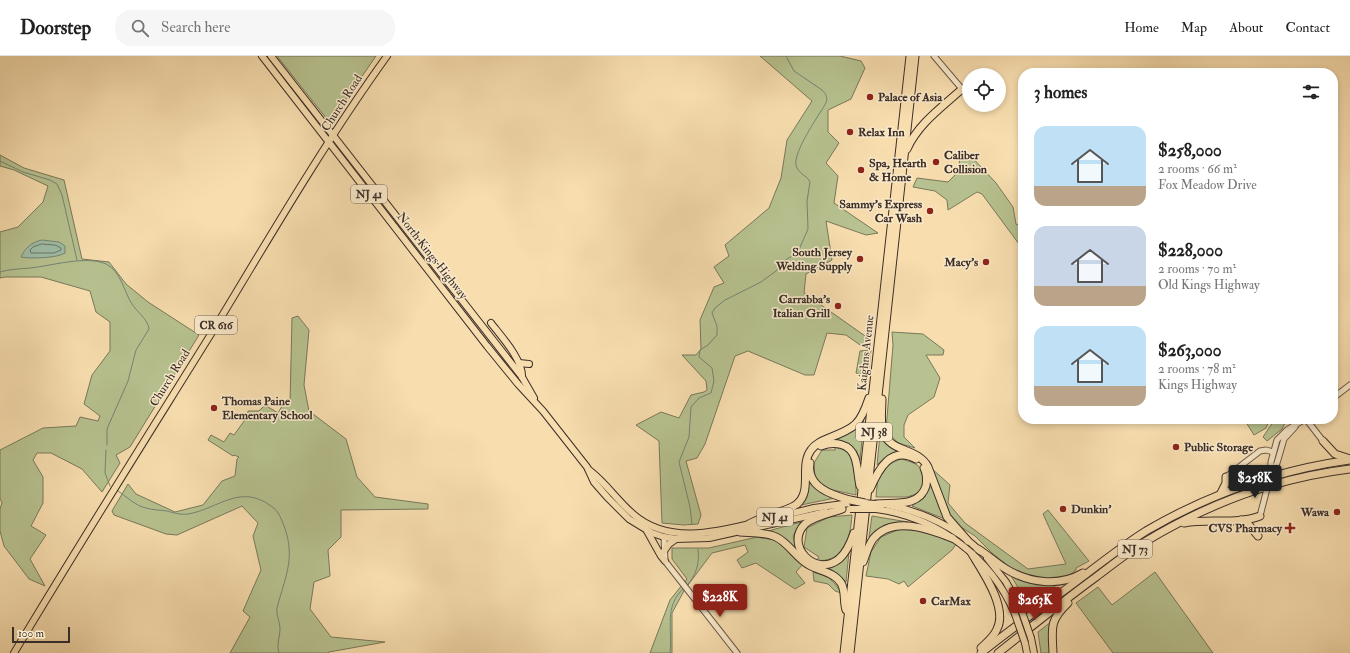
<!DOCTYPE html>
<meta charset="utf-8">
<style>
:root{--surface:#fff;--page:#f6f6f6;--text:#222;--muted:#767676;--line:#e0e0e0;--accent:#8f2418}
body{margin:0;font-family:"IM FELL Double Pica",serif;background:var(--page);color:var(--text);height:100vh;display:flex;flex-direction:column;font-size:15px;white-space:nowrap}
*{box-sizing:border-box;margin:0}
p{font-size:13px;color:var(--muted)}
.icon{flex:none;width:22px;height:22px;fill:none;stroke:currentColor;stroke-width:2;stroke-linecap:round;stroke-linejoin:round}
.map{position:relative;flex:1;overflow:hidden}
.panel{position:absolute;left:1018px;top:12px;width:320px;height:356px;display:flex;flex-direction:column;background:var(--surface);border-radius:16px;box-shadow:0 2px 6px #0003}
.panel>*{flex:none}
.controls{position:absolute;left:962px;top:12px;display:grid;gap:8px}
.controls a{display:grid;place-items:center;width:44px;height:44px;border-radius:50%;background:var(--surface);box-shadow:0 2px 6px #0003;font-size:20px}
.scale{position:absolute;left:12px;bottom:10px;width:58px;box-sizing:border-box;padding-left:4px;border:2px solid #3b2e28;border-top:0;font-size:11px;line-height:14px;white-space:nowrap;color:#3b2e28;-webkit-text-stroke:3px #faeacb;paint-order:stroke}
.price{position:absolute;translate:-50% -34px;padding:0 9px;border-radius:4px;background:var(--accent);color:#fff;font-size:13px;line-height:26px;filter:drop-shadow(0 1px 2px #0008)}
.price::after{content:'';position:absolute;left:50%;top:24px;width:12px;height:9px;margin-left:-6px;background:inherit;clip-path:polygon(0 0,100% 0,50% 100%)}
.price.selected{background:#222;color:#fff}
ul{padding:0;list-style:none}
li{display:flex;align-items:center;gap:12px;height:100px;padding:0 16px}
li span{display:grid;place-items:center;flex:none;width:112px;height:80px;border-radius:12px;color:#555}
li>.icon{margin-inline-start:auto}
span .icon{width:48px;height:48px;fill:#fffc;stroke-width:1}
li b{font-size:17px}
h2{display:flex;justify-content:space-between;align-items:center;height:48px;padding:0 16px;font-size:17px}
header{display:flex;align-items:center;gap:24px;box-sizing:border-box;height:56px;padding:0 20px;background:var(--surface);border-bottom:1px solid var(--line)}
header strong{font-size:19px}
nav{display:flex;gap:22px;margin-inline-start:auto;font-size:14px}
.search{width:280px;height:36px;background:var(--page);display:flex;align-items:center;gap:10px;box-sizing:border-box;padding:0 14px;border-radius:16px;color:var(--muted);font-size:15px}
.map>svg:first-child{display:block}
</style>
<header>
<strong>Doorstep</strong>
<div class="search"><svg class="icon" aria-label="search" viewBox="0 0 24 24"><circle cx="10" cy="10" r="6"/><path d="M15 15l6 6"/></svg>Search here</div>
<nav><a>Home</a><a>Map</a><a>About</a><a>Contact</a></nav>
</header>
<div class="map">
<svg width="1350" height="597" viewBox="0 0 1350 597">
<rect width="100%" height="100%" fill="#f8deaf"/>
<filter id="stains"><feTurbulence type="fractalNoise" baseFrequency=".005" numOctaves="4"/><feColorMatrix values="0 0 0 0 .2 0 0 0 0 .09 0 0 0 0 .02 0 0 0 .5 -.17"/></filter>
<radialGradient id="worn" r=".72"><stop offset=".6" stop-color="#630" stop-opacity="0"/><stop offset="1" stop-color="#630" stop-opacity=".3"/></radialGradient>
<g fill="#b7c290" stroke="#79785c">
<polygon points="277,0 376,0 330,67"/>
<polygon points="760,0 840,0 861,5 865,12 851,43 828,54 828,76 839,87 826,107 838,120 834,147 878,177 866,179 826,165 832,204 806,218 804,237 868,282 863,291 846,279 827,277 814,319 805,319 748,295 735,300 705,388 697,402 686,405 701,459 698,468 683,469 662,467 659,385 636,369 661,356 679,362 691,339 704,336 707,334 706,325 682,299 696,299 701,293 700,264 714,231 724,227 714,211 729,200 725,189 769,152 781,122 787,84 812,45"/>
<polygon points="961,95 969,98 996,127 1013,151 1016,168 1023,171 1023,213 1021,213 1019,188 982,138 977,136 948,154 947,144 935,135 913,131 917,122 948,126 958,116"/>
<polygon points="0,99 24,112 64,124 82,203 109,206 126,228 148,246 199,279 130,391 116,399 120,407 102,436 82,413 51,397 37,397 33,404 43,421 43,447 31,470 46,479 30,503 45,530 29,523 4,490 0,475 0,453 2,447 0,442 0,394 43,372 76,370 80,361 98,365 100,360 84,348 92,319 110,295 110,266 96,256 90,235 41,221 5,221 0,222 0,176 18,171 43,146 48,130 14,114 0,110"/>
<polygon points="298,260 309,274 304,329 309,355 346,383 357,421 375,441 428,448 428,453 341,454 341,481 328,494 330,520 314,526 310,553 331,581 385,586 329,596 328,597 230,597 250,561 243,555 261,514 253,480 258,467 242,450 177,479 166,478 114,459 112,455 128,428 136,438 175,456 203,449 222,425 235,420 237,403 239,401 234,399 233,400 208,384 211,379 224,386 230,377 234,379 247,361 248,355 259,355 265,349 278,357 285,345 290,347 292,262"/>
<polygon points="892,276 923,278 944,294 943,299 926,299 940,322 934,341 908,359 904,369 904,381 915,392 898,387 886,374 893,289"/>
<polygon points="871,294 868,320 856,317 860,295"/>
<polygon points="1244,363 1270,363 1266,372 1254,379"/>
<polygon points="1275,363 1287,363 1282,373 1267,385 1263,381"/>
<polygon points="864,365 860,404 852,390 835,383 853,375"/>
<polygon points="880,378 890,391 901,396 887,400 877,409"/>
<path d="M 835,391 C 838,392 842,392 844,393 C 856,400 856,427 856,439 L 828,433 L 815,422 L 814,407 L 822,394 L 835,394 Z"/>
<path d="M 901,403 C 913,406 926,410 924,425 C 924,428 921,433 919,437 L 907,441 L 876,441 C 878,418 878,412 901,403 Z"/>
<polygon points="930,411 950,429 948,447 965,467 1028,513 1066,508 1043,458 1048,454 1089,505 1076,512 1076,514 1029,550 1010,518 1011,512 992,497 975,480 950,464"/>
<polygon points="809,423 819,435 835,442 801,449"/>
<polygon points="930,425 945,463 912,450 925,441"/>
<path d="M 852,459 C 850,484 845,505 816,505 L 819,501 L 804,491 L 807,472 L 829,461 Z"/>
<polygon points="872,460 908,466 885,469 869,481"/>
<polygon points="801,466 793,480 798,498 768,475"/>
<polygon points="900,473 933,476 957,487 952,494 908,531 904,525 899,528 888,523 866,520 871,496 881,481"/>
<polygon points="757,481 775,484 803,508 796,516 805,527 795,533 756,507 742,512 737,504 748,496 745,489 712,497 685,533 672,557 672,597 650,597 670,544 687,523 672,503 672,492 709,492"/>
<polygon points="849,496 846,526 838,518 828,512 844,502"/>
<path d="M 813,516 C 829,521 832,522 841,537 L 835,535 L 828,528 L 814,525 Z"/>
<polygon points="1155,516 1213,597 1113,597 1076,547 1098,531 1112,549"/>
<polygon points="1051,566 1052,597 1041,597 1038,576"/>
</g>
<path fill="#9ebda7" stroke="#768474" d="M 42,184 L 59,186 L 65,190 L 65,197 C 58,202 29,203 21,201 C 25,192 32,186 42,184 Z"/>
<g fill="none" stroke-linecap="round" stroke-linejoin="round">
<polygon stroke="#6c7668" stroke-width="1" points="42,188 55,189 61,192 61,194 54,197 31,197 30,194 33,191"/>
<g stroke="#768474" stroke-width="1">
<polyline points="0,105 23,116 50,124 57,128 62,139 77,204"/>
<path d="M 0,216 C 10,213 20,213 30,212 C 51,210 86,199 106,208 C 121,215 124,236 132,248 C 137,256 148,263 149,273 L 136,294 L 128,325 L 110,366 L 107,373 L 107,389"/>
<polyline points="106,394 105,417 110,430"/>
<path d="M 118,435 C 127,441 136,450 146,452 C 153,454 160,454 167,455 C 174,457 181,459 188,458 C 218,453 240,427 271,450 C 278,454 281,462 284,470 C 296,502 285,521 277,552 C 276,559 280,566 280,573 C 280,581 276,589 279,597"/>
<path d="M 692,468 L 690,451 L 679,406 L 689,381 L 691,351 L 699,342 L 711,337 L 714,325 L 712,312 L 699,301 L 700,294 L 708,289 L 717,279 L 717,270 L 712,257 L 715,252 L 725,244 L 761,226 L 776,215 L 784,205 L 798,196 L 808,173 L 807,145 L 810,126 C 807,119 798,118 796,109 C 793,96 819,59 826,47 C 828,42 826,38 822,34 L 794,15 L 786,0"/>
<path d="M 686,530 C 696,521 700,506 698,493"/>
<path d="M 670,597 C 673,573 663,551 684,532"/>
</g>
<g stroke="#6a5a4a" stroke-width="7">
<g id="minor">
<polyline points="934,0 962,33"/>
<polyline points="1333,342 1350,329"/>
<polyline points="1306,363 1323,385"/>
<polyline points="1271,418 1277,407 1284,383 1295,371"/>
<polyline points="1226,421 1260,395 1266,394 1273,396"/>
<polyline points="1260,460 1270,421 1271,406 1277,384 1287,374 1305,363"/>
<polyline points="664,481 665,505 737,597"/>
</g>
</g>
<g stroke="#3b2e28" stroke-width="8">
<g id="major">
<polyline points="262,0 487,290 518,328 543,355 587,411 594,426 608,442 629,463 652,477 664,481 676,483 709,482 826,456"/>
<polyline points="271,0 522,321 534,342"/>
<path d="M 491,267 C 501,280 523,304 522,321"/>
<polyline points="519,307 529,308"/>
<path d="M 589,414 C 606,427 617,444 633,458 C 667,488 714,477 754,467"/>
<path d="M 888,449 C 922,456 955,471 980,495"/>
<path d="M 876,453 C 937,461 991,501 1015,558"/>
<polyline points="764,464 814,452 850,447"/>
<polyline points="647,475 661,500 665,505"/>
<polyline points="664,495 669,488 676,483"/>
<polyline points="987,502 1006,526 1021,553"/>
<polyline points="1031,582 1034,597"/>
<polyline points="1025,587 1027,597"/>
<path d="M 14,597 C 78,490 145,384 211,278 C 268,184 323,89 387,0"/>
</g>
</g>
<g stroke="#3b2e28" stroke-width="9">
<g id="highway">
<path d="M 907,93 C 918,68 942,51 962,33"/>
<path d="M 882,343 C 882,353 880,365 883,375 C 889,397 918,391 928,411 L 947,461 L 968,485"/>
<polyline points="1323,385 1335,398 1350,403"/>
<path d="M 821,390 C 834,385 850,387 855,402 C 858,411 858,421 860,430"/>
<path d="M 810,407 C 806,431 832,439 850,444"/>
<path d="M 870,433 C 878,414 891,389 916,403"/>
<polyline points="1221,437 1226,427 1226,421"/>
<path d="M 876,448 C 893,446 919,452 926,430 C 927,424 927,418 924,412"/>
<path d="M 842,453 C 831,457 814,460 805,468 C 784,489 815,522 839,503 C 847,496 851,486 854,477"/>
<polyline points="1241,464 1249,469 1258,480"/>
<path d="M 1184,467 C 1209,462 1236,469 1260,460"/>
<path d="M 749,468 C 755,465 762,462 769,459 C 778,456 789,454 797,448 C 813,434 799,410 811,394 C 815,388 822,385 829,382 C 855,372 860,369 869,342"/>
<path d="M 740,476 C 751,477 765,476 776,481 C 789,487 796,502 809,509 C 819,515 834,516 841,527 C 846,535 843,545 846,554"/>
<path d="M 978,493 C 988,499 996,507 1006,513 C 1029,527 1059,531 1083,517"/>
<path d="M 972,498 C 983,516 1008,552 997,573 C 994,581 986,587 981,592"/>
<path d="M 863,506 C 866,498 868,490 873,483 C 892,459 929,473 952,482"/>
<polyline points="844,597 910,0"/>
<polyline points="850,597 915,0"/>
<path d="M 981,597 C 1012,572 1045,549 1077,525 C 1100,508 1122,490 1146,475 C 1209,438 1278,414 1350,404"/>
<path d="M 998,597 C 1031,571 1063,545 1096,521 C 1112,509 1127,497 1143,487 C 1207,448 1276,422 1350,413"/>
<path d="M 1053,597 C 1052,572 1049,565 1068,547"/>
</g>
</g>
<use href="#minor" stroke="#faeacb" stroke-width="5"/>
<use href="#major" stroke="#f8deaf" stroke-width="6"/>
<use href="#highway" stroke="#f8deaf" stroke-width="7"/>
<g stroke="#3b2e28" stroke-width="8" stroke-linecap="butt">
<g id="major-bridge">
<polyline points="862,447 876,448"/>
<polyline points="850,453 876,453"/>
<polyline points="1021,553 1031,582"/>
<polyline points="1015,558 1025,587"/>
</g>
</g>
<g stroke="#3b2e28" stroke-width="9" stroke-linecap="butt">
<polyline id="highway-bridge" points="850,444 865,447"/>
</g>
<use href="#major-bridge" stroke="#f8deaf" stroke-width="6"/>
<use href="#highway-bridge" stroke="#f8deaf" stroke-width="7"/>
</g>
<g fill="#8f2418" stroke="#faeacb" stroke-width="1.5">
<circle cx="870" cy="41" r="4"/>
<circle cx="850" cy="76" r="4"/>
<circle cx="936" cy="106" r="4"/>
<circle cx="861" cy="114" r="4"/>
<circle cx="930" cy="155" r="4"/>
<circle cx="860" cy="203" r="4"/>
<circle cx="986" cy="206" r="4"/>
<circle cx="838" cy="250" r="4"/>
<circle cx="214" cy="352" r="4"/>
<circle cx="1176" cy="391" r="4"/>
<circle cx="1063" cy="453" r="4"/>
<circle cx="1337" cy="456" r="4"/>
<path d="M1288 466h4v4h4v4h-4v4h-4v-4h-4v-4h4z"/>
<circle cx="923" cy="545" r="4"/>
</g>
<g text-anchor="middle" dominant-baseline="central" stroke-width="3" stroke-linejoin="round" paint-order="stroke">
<g fill="#faeacb" stroke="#746659" stroke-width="1">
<rect x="351" y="129" width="36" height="18" rx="3"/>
<rect x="195" y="260" width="42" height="18" rx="3"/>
<rect x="856" y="367" width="36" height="18" rx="3"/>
<rect x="757" y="452" width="36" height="18" rx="3"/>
<rect x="1118" y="484" width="34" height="18" rx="3"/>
</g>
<g font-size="11" font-weight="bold" fill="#3b2e28">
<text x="369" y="138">NJ 41</text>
<text x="216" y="269">CR 616</text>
<text x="874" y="376">NJ 38</text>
<text x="775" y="461">NJ 41</text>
<text x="1135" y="493">NJ 73</text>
</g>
<g font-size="12" font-weight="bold" fill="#3b2e28" stroke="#faeacb" text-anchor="start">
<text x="878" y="41">Palace of Asia</text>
<text x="858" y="76">Relax Inn</text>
<text x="944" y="99">Caliber<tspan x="944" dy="14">Collision</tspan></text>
<text x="869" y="107">Spa, Hearth<tspan x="869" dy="14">&amp; Home</tspan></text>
<text x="922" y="148" text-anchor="end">Sammy's Express<tspan x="922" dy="14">Car Wash</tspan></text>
<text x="852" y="196" text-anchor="end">South Jersey<tspan x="852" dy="14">Welding Supply</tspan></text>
<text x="978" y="206" text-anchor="end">Macy's</text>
<text x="830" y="243" text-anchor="end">Carrabba's<tspan x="830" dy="14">Italian Grill</tspan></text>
<text x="222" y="345">Thomas Paine<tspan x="222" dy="14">Elementary School</tspan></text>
<text x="1184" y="391">Public Storage</text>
<text x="1071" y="453">Dunkin'</text>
<text x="1329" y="456" text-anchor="end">Wawa</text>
<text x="1282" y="472" text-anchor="end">CVS Pharmacy</text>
<text x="931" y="545">CarMax</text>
</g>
<g font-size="12" fill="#3b2e28" stroke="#faeacb">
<text transform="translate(342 47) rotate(-57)">Church Road</text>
<text transform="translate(432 200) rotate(52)">North Kings Highway</text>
<text transform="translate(866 297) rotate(-84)">Kaighns Avenue</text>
<text transform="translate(170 322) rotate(-58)">Church Road</text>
</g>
</g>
<rect width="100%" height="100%" filter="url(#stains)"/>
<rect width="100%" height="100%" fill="url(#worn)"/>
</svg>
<div class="controls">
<a><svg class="icon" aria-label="locate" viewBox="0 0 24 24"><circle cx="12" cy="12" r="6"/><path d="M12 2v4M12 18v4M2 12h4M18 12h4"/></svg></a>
</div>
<div class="scale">100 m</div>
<b class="price selected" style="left:1255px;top:443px">$258K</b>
<b class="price" style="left:720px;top:562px">$228K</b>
<b class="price" style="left:1035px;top:565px">$263K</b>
<section class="panel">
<h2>3 homes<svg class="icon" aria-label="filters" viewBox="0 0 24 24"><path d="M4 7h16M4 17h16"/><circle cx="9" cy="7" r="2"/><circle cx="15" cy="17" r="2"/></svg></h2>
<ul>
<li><span style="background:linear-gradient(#bfe0f5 75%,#b9a48a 0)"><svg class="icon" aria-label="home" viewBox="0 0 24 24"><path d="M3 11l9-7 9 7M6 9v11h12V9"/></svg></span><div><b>$258,000</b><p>2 rooms · 66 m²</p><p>Fox Meadow Drive</p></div></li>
<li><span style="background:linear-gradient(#c9d6e8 75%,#b9a48a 0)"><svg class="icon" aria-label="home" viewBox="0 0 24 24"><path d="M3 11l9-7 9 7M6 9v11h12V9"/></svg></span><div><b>$228,000</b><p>2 rooms · 70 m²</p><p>Old Kings Highway</p></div></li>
<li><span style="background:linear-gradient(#bfe0f5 75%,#b9a48a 0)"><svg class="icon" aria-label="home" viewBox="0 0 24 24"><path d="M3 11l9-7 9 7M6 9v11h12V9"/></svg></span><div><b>$263,000</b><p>2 rooms · 78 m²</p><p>Kings Highway</p></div></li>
</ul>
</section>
</div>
